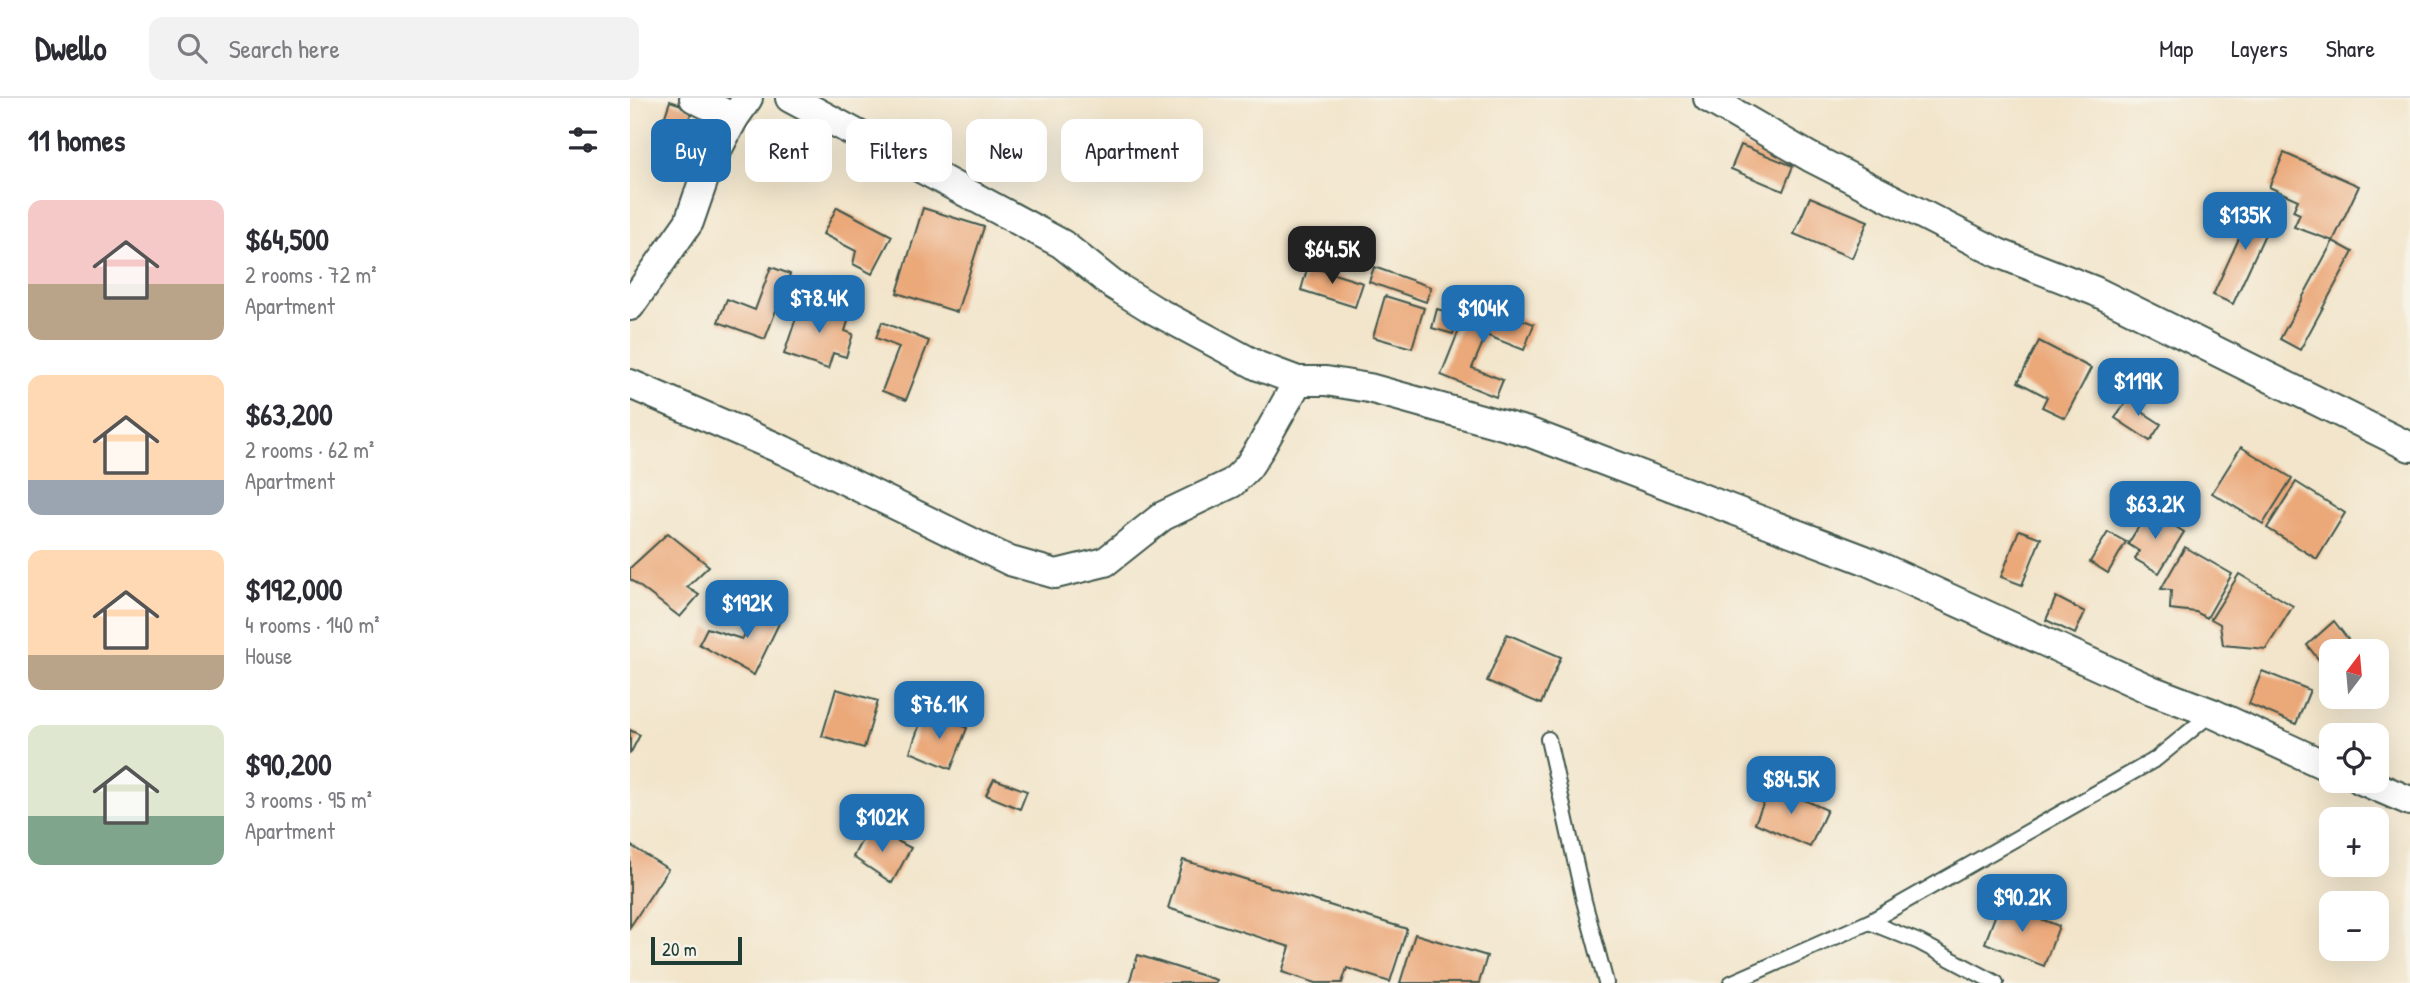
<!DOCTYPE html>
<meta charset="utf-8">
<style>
:root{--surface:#fff;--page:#f2f2f3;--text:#2b2b33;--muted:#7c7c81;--line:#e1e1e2;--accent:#1f6fb2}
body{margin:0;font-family:"Patrick Hand",sans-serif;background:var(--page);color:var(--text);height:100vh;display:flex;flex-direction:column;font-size:26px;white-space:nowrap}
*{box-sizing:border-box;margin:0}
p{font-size:23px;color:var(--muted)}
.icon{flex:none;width:38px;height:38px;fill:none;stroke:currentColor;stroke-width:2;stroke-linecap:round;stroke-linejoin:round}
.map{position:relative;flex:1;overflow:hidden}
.side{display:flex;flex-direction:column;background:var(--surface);width:630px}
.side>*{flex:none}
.top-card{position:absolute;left:21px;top:21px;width:665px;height:63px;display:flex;gap:14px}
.needle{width:46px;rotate:16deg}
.buttons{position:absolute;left:1689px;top:541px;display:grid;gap:14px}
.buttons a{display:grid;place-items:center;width:70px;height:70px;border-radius:14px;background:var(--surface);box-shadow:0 7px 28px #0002;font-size:35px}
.scale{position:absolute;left:21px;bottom:18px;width:91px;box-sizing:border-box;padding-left:7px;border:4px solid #1f3d34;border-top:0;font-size:19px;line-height:24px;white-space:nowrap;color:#1f3d34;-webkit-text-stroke:5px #f7f3e8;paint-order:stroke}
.price{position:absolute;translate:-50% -60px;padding:0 16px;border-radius:14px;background:var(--accent);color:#fff;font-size:23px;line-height:46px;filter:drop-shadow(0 2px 4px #0008)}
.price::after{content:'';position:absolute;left:50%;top:42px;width:21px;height:16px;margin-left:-10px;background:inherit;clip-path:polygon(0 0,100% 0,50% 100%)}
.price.active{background:#222;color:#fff}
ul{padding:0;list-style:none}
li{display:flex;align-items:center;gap:21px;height:175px;padding:0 28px}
li span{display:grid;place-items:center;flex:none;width:196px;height:140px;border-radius:14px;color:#555}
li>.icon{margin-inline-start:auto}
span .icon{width:84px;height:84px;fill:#fffc;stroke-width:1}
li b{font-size:30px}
h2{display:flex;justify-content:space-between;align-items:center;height:84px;padding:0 28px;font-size:30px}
.chip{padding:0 24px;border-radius:14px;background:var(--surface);box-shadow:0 7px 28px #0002;font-size:24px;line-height:63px}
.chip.active{background:var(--accent);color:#fff}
header{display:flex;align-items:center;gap:42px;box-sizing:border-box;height:98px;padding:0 35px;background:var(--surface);border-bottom:2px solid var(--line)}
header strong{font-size:33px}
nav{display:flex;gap:38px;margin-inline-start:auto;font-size:24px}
.search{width:490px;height:63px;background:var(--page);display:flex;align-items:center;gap:18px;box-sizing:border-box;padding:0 24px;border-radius:14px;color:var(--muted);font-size:26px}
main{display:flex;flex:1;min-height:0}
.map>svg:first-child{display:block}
</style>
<header>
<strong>Dwello</strong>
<div class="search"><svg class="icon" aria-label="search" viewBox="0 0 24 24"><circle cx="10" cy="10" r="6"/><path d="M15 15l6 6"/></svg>Search here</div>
<nav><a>Map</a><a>Layers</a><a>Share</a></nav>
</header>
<main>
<section class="side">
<h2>11 homes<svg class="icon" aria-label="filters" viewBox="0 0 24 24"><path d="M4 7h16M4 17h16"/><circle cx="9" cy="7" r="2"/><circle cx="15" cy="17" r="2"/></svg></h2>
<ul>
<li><span style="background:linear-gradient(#f6c9c9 60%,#b9a48a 0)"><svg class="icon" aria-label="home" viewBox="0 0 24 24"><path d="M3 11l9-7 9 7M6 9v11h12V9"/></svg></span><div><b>$64,500</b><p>2 rooms · 72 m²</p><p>Apartment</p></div></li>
<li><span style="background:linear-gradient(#ffd9b3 75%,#9aa5b1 0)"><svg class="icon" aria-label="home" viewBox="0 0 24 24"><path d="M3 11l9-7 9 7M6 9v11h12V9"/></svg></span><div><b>$63,200</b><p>2 rooms · 62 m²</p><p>Apartment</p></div></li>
<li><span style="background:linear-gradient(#ffd9b3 75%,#b9a48a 0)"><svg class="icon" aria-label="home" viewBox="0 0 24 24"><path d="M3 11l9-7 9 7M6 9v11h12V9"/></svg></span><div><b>$192,000</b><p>4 rooms · 140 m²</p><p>House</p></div></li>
<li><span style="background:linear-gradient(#dfe7d0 65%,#7fa58c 0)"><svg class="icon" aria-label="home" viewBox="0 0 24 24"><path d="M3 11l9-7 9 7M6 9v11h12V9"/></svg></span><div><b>$90,200</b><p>3 rooms · 95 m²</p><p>Apartment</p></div></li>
</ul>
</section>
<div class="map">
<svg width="1780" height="885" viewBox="0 0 1780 885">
<rect width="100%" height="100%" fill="#f7f3e8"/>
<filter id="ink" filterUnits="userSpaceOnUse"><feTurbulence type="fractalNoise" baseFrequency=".0143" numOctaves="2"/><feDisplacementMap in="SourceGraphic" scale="14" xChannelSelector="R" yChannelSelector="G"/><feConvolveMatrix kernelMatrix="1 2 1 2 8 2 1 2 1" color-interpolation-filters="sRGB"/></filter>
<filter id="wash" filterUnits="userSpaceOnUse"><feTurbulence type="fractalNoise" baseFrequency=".00686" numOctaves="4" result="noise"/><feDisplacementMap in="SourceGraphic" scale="28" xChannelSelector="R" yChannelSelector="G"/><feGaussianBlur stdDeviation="1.57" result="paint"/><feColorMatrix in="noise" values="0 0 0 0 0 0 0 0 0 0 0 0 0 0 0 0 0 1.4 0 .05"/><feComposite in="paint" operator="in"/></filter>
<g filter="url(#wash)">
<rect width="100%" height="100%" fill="#f2e5cb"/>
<g id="blocks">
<g fill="#eba97a">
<polygon points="40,3 63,11 55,34 32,27"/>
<polygon points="1111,47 1163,68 1153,93 1101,71"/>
<polygon points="1654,55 1729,88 1703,143 1664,129 1670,116 1663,113 1668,102 1639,89"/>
<polygon points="1180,99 1238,123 1222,160 1164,136"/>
<polygon points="1627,101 1647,110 1603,206 1583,197"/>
<polygon points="207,109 262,138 242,176 223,166 226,153 193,136"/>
<polygon points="293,110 354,129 327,214 267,195"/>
<polygon points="1703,143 1723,154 1670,252 1650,241"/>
<polygon points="678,168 733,185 725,209 671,192"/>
<polygon points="141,169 160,176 135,241 88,224 97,201 125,212"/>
<polygon points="744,169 801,189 796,204 739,184"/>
<polygon points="755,198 794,210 782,250 743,239"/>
<polygon points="172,202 220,217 215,233 223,236 216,259 203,255 198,271 154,256"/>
<polygon points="841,202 904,226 894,252 856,237 842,270 873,282 866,299 811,277"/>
<polygon points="807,211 828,217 823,236 802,230"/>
<polygon points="252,224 299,243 276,302 252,293 269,249 246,240"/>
<polygon points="1409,243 1461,270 1435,320 1412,309 1417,299 1388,284"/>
<polygon points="1503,295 1514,302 1511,313 1531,326 1520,343 1485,320"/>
<polygon points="1611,349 1662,380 1633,426 1582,395"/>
<polygon points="1666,384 1715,415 1687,461 1637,430"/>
<polygon points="1519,412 1554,434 1529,475 1505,461 1509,453 1498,446"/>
<polygon points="1389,432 1411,440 1392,487 1371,479"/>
<polygon points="1478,434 1496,444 1478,475 1460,464"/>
<polygon points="38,435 79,468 57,489 69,497 50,519 0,481 0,470"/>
<polygon points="1555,449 1602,476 1577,520 1566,514 1540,511 1541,492 1531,491"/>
<polygon points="1609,476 1663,508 1636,551 1593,547 1590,526 1581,521"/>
<polygon points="1426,499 1455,514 1445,536 1416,522"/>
<polygon points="137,502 155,513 124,577 69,546 77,530 112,541"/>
<polygon points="1704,523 1727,553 1701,553 1701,577 1677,547"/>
<polygon points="877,536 931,559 911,606 857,583"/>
<polygon points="1632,573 1680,592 1666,626 1619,606"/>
<polygon points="206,591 248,603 234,650 192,638"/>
<polygon points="315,619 337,630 321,671 280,654 292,620 309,627"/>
<polygon points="0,632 10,637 0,656"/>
<polygon points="364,681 397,693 390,711 356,697"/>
<polygon points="1141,687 1197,712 1180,749 1125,725"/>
<polygon points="239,728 281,750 262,785 223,759"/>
<polygon points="0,747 38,771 0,829"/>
<polygon points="553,762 777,831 760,884 717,870 712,885 686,885 652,874 660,849 538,810"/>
<polygon points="1370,805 1429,828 1414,868 1355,845"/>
<polygon points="785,836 857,858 849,885 770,885"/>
<polygon points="508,857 586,882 585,885 499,885"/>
</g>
</g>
</g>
<g filter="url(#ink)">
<use href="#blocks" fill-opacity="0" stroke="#3f564b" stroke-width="2"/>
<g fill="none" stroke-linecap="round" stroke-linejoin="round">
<g stroke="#3f564b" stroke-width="18">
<g id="lane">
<polyline points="918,641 954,803 976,885"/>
<polyline points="1239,824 1289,844 1366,885"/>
<polyline points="1101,885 1239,824 1526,661 1582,615"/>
</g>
</g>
<g stroke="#3f564b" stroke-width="32">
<g id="street">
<polyline points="64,0 104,20"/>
<polyline points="160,0 432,146 482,186 524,212 628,268 668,283 696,283 739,290 898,334 1235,462 1521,592 1582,615 1701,670"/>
<polyline points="1078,0 1180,59 1368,155 1465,193 1780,349"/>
<polyline points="0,208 59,124 78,69 104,20 118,0"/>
<polyline points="0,286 153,352 380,463 426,476 475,464 533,418 602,385 618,369 631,349 668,283"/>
<polyline points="1731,682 1780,703"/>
</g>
</g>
<use href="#lane" stroke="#fff" stroke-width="14"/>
<use href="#street" stroke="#fff" stroke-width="28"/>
</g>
</g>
</svg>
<div class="buttons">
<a><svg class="needle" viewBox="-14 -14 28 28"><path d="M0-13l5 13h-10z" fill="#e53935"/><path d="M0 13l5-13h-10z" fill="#7c7c81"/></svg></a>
<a><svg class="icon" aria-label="locate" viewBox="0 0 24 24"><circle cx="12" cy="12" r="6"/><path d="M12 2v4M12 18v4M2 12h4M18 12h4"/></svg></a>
<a>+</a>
<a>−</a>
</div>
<div class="scale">20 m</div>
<b class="price" style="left:1615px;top:154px">$135K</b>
<b class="price active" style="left:702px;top:188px">$64.5K</b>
<b class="price" style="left:189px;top:237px">$78.4K</b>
<b class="price" style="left:853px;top:247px">$104K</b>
<b class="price" style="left:1508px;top:320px">$119K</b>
<b class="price" style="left:1525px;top:443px">$63.2K</b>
<b class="price" style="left:117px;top:542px">$192K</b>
<b class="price" style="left:309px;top:643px">$76.1K</b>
<b class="price" style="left:1161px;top:718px">$84.5K</b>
<b class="price" style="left:252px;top:756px">$102K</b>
<b class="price" style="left:1392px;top:836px">$90.2K</b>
<div class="top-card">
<a class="chip active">Buy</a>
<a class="chip">Rent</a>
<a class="chip">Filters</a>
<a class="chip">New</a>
<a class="chip">Apartment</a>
</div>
</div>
</main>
